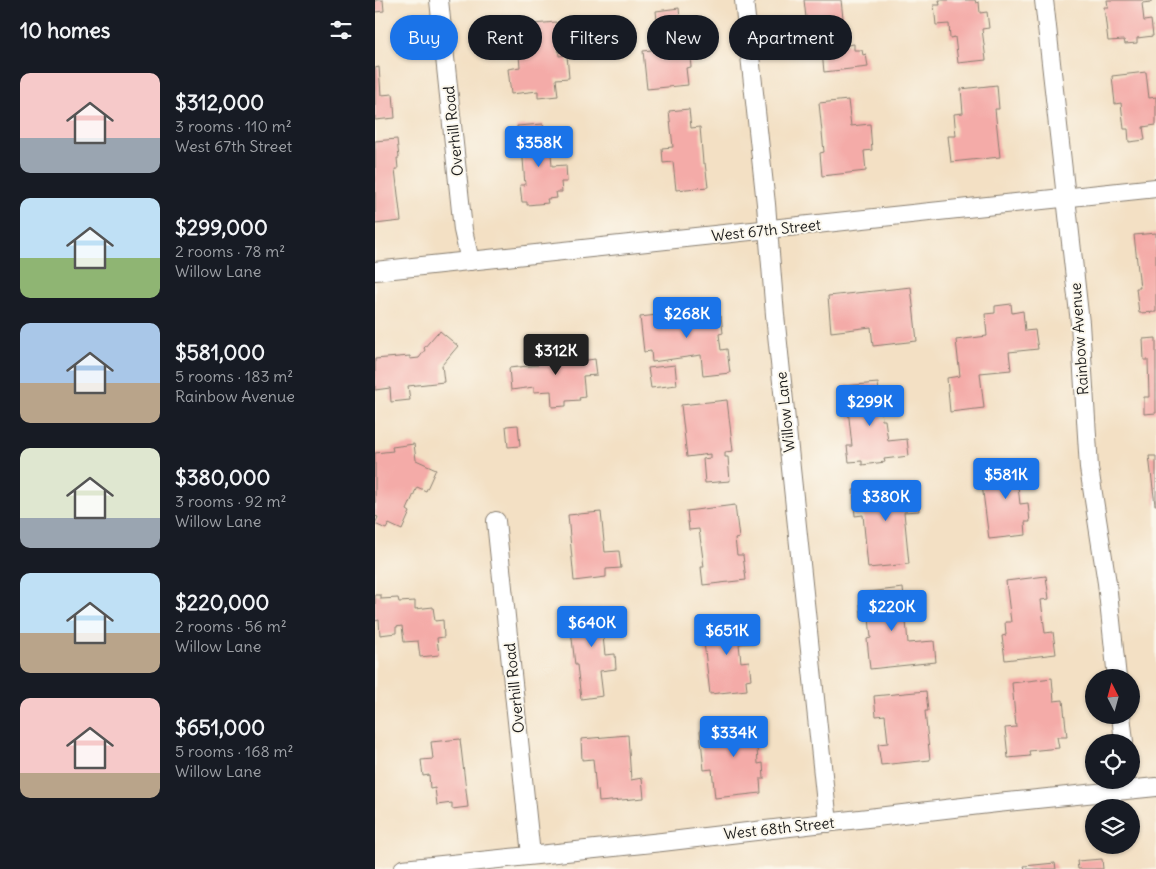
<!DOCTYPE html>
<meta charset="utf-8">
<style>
:root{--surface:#171b24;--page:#20242c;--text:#f1f3f6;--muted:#9ea1a6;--accent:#1a73e8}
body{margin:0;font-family:Delius,sans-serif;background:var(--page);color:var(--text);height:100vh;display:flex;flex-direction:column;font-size:19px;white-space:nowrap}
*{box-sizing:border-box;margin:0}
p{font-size:16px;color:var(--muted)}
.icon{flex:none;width:28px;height:28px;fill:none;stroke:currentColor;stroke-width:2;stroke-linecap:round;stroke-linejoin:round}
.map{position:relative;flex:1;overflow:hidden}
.drawer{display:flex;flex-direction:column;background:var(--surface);width:375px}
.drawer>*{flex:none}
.hud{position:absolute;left:15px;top:15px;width:475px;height:45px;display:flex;gap:10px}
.needle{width:32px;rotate:354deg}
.fabs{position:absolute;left:710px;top:669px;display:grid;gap:10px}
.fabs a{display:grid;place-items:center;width:55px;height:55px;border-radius:50%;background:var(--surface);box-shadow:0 1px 4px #0004;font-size:25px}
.price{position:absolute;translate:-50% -42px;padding:0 11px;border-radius:5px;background:var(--accent);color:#fff;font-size:16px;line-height:32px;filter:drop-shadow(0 1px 2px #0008)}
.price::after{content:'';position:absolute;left:50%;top:30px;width:15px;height:11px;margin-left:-8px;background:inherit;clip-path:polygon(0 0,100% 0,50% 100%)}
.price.on{background:#222;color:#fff}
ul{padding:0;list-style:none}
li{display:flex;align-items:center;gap:15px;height:125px;padding:0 20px}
li span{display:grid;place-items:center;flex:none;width:140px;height:100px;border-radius:10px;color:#555}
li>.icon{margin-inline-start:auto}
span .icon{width:60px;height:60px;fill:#fffc;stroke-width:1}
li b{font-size:21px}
h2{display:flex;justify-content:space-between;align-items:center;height:60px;padding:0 20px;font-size:21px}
.chip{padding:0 18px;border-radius:22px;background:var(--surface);box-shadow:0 1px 4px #0004;font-size:18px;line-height:45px}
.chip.on{background:var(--accent);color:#fff}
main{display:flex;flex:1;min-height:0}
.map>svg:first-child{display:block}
</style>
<main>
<section class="drawer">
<h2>10 homes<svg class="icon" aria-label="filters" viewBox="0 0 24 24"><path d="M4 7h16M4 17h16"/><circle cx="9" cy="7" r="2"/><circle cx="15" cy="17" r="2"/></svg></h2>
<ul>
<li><span style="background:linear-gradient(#f6c9c9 65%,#9aa5b1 0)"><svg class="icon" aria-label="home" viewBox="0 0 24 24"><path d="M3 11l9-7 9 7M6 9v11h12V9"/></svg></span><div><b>$312,000</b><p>3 rooms · 110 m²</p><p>West 67th Street</p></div></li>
<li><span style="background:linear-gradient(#bfe0f5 60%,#8fb573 0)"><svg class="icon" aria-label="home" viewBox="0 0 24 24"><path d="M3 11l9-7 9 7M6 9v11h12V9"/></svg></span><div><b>$299,000</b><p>2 rooms · 78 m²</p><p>Willow Lane</p></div></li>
<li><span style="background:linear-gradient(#a9c7e8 60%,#b9a48a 0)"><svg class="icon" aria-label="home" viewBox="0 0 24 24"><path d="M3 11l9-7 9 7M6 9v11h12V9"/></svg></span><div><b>$581,000</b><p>5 rooms · 183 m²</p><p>Rainbow Avenue</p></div></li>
<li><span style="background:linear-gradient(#dfe7d0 70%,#9aa5b1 0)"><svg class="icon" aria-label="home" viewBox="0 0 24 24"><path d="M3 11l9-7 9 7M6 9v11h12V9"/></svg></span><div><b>$380,000</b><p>3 rooms · 92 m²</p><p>Willow Lane</p></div></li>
<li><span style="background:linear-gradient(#bfe0f5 60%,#b9a48a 0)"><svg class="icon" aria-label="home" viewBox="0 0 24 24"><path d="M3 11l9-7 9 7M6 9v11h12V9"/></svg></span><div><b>$220,000</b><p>2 rooms · 56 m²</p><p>Willow Lane</p></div></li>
<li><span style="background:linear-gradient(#f6c9c9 75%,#b9a48a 0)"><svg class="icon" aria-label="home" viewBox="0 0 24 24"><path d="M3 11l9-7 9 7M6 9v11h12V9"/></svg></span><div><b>$651,000</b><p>5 rooms · 168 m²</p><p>Willow Lane</p></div></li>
</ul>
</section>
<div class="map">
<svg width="781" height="869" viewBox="0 0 781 869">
<rect width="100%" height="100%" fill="#fbf7ec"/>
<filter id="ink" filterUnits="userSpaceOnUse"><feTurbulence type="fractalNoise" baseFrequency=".02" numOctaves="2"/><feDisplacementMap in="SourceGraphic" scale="10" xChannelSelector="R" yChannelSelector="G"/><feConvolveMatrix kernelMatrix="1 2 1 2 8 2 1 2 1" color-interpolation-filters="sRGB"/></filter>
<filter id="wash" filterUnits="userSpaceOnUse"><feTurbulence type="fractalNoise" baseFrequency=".0096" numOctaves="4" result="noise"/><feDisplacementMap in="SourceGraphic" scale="20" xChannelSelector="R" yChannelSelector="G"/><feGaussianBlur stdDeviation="1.12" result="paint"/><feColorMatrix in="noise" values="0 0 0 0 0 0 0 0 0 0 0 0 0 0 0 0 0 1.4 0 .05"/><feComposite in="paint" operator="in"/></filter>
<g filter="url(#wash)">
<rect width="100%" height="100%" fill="#f3e0c4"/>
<g id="blocks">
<g fill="#f4aba8">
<polygon points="0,0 8,0 9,11 0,12"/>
<polygon points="429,0 466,0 471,45 479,44 479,50 487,50 488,55 491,54 493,67 449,72 447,52 435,53"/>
<polygon points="564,0 600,0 601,3 604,2 605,13 612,12 614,28 607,29 611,60 583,63 580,37 575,38 574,24 561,25 559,5 565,5"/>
<polygon points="732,0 776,0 776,2 767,3 769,21 776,20 778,36 762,38 762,43 750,44 749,40 733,41 729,7 733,7"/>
<polygon points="304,8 306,30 312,29 316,67 311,68 313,85 272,89 268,51 285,49 281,11"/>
<polygon points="181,22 184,56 192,55 194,78 181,79 183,96 163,98 163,91 136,94 133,69 145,67 144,55 150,54 147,25"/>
<polygon points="4,67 6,95 18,94 20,118 0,120 0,68"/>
<polygon points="771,72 774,98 781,97 781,125 768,127 770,140 754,142 753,129 749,129 746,103 740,104 737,76"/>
<polygon points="622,85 624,109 620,109 625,157 576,162 573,136 581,136 579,114 588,113 586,89"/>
<polygon points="473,100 476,126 495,124 497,150 489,151 491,171 447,176 445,153 449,152 444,103"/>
<polygon points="314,109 316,128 325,127 328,163 330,163 333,187 301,190 298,162 288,163 287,148 298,147 294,111"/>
<polygon points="168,124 169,130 164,130 165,142 175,142 177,166 191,165 192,182 186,182 187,192 181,192 182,198 172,199 173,203 152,205 152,202 147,202 145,185 150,185 147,146 144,146 142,126"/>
<polygon points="22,139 24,158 22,158 23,169 20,169 26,221 0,224 0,141"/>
<polygon points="781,233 781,312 764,313 761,288 765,288 759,235"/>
<polygon points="536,287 542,341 498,346 496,327 456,332 453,296"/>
<polygon points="636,304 637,313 648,311 650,331 660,330 663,349 634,352 636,370 605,373 609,408 575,412 572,378 585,376 581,340 612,336 610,314 620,313 620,306"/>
<polygon points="343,308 343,316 346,316 348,333 344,334 346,350 352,349 355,373 328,376 326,355 277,362 276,351 269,352 265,317"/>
<polygon points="65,331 83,346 67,365 69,382 33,386 35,400 16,402 15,388 0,390 0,359 35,356 35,359 44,358 50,350 49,348 62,333 63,334"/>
<polygon points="781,338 781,413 769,414 769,397 774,397 773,360 769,360 768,339"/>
<polygon points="186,344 187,352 204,350 206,361 220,359 222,375 208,376 210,397 204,398 205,400 191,401 191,406 177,407 176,391 159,392 159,387 136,390 134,368 163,365 163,355 177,353 176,345"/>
<polygon points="300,365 302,385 276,388 273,368"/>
<polygon points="503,383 507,420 510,420 513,441 532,439 534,456 509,459 510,462 487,465 487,461 474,462 472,446 477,446 473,409 471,409 468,386"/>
<polygon points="352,400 358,451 350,452 350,457 353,457 355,481 330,483 328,459 335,458 335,454 312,457 306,405"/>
<polygon points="143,425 145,446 133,447 131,426"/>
<polygon points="39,444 41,460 61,469 51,491 42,487 32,510 35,512 27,530 14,524 11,529 0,524 3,517 0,516 0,453 18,451 17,447"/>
<polygon points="774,456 781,456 781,505 780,505"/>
<polygon points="657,463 659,484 643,486 645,504 653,503 655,522 650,522 651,535 614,539 605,469"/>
<polygon points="541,484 544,511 529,512 534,564 493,568 488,515 480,516 478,490"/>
<polygon points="360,505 364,538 360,539 362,555 368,555 371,580 328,585 326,567 329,567 324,529 314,530 312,511"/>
<polygon points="226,512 230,552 244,551 246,568 231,569 231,577 199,581 193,515"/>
<polygon points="671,576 674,599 666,600 670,633 678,632 681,654 630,660 627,636 631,635 630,622 636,622 631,581"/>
<polygon points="528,588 533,643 559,641 561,662 495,669 492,639 496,638 494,618 486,618 484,593"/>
<polygon points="0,595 6,595 6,599 23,598 24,602 40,601 40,609 58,607 60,621 68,620 69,637 62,638 64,655 45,657 43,641 29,642 27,626 21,627 21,633 5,635 4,620 0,621"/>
<polygon points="243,607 245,625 227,627 230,655 240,654 241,669 225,671 228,696 206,699 202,665 200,665 194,612"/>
<polygon points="375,620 378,643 364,644 366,662 374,661 376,679 371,680 372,690 335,694 327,625"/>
<polygon points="677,678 679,701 688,700 692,737 682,737 684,748 654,751 655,756 633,758 630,728 641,727 637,683"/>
<polygon points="551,691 553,711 550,711 555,760 506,765 503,744 513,743 510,715 501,716 499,696"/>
<polygon points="387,722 389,746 382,747 383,764 388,763 389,779 385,779 386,793 340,798 337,769 329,770 325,730 328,726 338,725 340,727"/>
<polygon points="253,735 256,780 267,778 269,798 224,802 223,790 221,791 218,759 207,760 206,739"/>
<polygon points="85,739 93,807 77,809 77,803 62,805 60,788 55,789 54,775 48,776 46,760 58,759 56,742"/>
<polygon points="727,859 728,869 703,869 702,861"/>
<polygon points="680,863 681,869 650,869 649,866"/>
</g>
</g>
</g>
<g filter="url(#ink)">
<use href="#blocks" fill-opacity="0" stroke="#887e70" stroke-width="1"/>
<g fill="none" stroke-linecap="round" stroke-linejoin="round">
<g stroke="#887e70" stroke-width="20">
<g id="street">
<polyline points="64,0 88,230 95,261"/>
<polyline points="369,0 391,204 400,315 453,823"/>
<polyline points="669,0 705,323 714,468 732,583 742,678"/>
<polyline points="0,271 781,188"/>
<polyline points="121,521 156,855"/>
<polyline points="746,715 749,742"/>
<polyline points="28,869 287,842 622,803 781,787"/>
</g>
</g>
<use href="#street" stroke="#fff" stroke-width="18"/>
</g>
</g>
<g text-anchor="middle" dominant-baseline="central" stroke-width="4" stroke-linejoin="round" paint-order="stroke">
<g font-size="15" fill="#1c1c1c" stroke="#fbf7ec">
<text transform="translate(78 131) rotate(-96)">Overhill Road</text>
<text transform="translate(391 230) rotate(-6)">West 67th Street</text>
<text transform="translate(704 339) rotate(-94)">Rainbow Avenue</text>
<text transform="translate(410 412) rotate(-96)">Willow Lane</text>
<text transform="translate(139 688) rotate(-96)">Overhill Road</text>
<text transform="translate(404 828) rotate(-6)">West 68th Street</text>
</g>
</g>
</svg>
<div class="fabs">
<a><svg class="needle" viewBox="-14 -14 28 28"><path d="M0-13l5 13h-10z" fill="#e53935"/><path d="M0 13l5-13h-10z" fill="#9ea1a6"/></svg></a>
<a><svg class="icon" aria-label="locate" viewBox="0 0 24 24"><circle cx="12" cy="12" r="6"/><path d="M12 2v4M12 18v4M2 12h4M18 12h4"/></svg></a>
<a><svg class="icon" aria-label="layers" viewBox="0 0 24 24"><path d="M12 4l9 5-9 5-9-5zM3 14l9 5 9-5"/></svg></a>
</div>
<b class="price" style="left:164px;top:168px">$358K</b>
<b class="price" style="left:312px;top:339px">$268K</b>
<b class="price on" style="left:181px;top:376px">$312K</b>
<b class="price" style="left:495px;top:427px">$299K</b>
<b class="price" style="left:631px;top:500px">$581K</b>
<b class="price" style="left:511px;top:522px">$380K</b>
<b class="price" style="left:517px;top:632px">$220K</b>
<b class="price" style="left:217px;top:648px">$640K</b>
<b class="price" style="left:352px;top:656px">$651K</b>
<b class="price" style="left:359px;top:758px">$334K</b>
<div class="hud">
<a class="chip on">Buy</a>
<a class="chip">Rent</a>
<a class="chip">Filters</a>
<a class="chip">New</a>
<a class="chip">Apartment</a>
</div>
</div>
</main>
